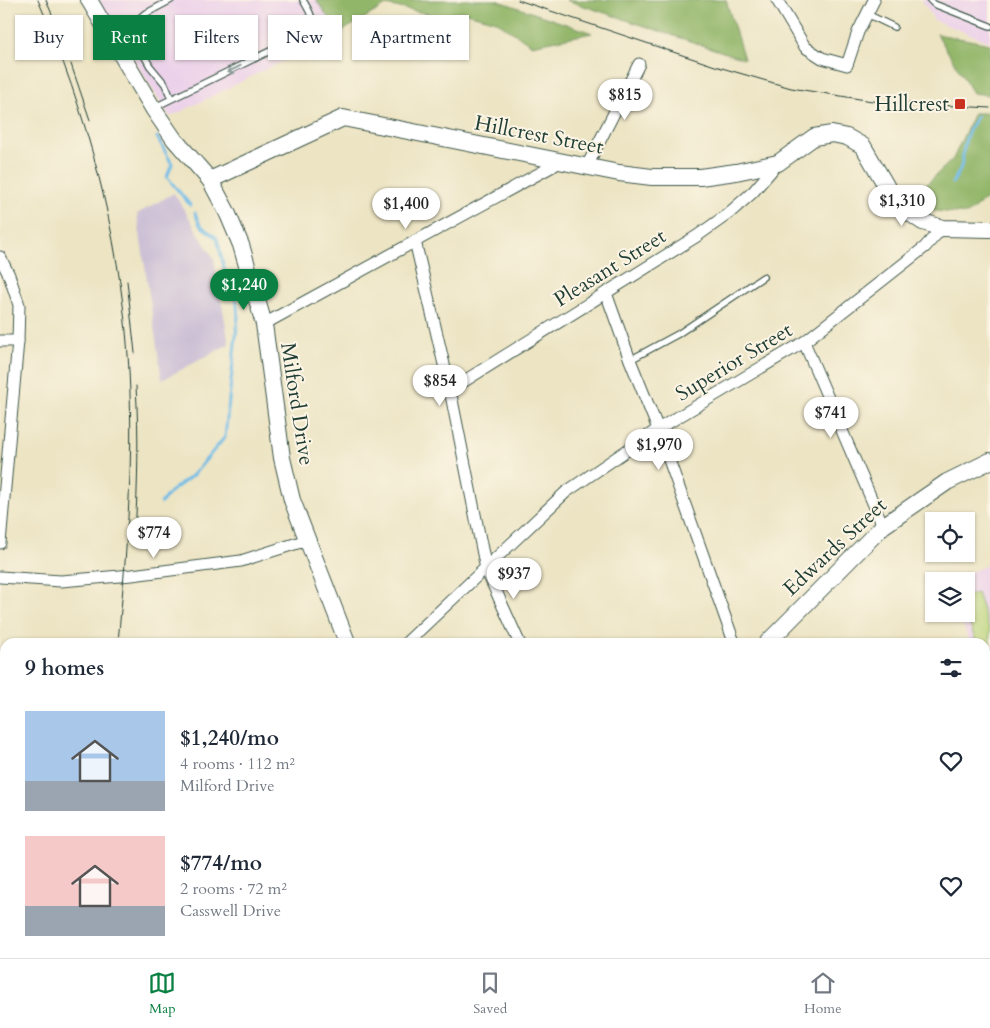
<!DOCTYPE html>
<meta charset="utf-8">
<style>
:root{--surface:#fff;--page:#f2f2f3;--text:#1f2937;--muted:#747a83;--line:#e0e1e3;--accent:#0b8043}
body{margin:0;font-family:Cardo,serif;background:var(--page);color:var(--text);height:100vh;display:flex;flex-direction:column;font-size:19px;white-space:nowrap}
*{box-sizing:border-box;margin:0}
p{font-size:16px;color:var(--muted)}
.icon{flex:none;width:28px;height:28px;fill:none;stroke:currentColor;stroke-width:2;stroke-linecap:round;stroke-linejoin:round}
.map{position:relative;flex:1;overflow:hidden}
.details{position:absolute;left:0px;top:638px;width:990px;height:321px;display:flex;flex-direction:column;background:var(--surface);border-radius:15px 15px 0 0;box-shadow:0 1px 4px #0004}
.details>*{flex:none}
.guide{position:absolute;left:15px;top:15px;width:500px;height:45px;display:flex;gap:10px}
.tools{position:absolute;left:925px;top:512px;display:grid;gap:10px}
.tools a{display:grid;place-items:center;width:50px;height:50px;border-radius:0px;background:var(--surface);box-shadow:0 1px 4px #0004;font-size:25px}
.price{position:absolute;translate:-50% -42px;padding:0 11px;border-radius:18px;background:#fff;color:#222;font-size:16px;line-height:32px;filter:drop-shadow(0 1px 2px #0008)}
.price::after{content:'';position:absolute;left:50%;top:30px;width:15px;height:11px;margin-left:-8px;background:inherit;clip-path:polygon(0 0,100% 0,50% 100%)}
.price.on{background:var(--accent);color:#fff}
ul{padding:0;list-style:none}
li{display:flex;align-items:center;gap:15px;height:125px;padding:0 25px}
li span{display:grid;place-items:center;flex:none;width:140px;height:100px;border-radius:0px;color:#555}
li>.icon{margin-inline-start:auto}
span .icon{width:60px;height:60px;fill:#fffc;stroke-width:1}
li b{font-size:21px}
h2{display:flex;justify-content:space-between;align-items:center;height:60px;padding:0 25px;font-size:21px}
.chip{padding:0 18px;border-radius:0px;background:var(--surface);box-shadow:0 1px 4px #0004;font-size:18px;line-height:45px}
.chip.on{background:var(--accent);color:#fff}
.tabs{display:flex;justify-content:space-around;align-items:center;height:70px;border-top:1px solid var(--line);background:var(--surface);font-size:14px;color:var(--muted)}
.tabs a{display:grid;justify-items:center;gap:2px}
.tabs .on{color:var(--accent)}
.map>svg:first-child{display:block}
</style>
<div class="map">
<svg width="990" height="958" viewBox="0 0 990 958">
<rect width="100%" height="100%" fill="#fcf5e5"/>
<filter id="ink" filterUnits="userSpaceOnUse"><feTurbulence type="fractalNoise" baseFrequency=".02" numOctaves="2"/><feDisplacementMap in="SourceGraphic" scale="10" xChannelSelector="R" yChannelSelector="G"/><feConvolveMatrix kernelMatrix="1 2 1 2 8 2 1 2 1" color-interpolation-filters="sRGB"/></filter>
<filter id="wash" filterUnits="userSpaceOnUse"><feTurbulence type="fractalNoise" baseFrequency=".0096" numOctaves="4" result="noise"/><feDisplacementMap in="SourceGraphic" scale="20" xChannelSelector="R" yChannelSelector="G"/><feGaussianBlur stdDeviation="1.12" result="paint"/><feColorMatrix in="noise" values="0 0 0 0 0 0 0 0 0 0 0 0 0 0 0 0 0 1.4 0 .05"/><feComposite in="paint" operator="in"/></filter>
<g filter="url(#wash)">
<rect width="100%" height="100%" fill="#ece4c3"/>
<g fill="#ecd1ea">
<polygon points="97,0 316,0 339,33 170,117"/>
<polygon points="922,0 990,0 990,42 934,20"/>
<polygon points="990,564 990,926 985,927 985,642 969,642 960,614 966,614 966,581 949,581"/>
</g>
<polygon fill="#cbbfd5" points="174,193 214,259 229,344 162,380 137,214"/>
<polygon fill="#b9d479" stroke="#6c8856" points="977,593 990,631 990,644 985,646 985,642 976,642 966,614 966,596"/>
<g fill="#92b669" stroke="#587a4e">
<polygon points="316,0 496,0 592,33 532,45 496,21 460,11 443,17 386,5 339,33"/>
<polygon points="566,0 726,0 744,59"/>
<polygon points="937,34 990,44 990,95 973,93"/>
<polygon points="974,113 990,113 990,196 967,214 936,211 914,196 953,159"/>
<polygon points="103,954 155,954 156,958 103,958"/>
</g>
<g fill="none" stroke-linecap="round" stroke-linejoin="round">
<g stroke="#6dbbe7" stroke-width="3">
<polyline points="157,137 172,164 167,177 190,205"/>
<path d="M 952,183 C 965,165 961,161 965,142 C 967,133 972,124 977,116"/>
<polyline points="161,503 170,492 193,475 225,437 238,316 235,284 225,272 217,238 200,225 195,213"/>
</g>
</g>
</g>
<g filter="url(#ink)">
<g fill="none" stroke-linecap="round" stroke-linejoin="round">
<g stroke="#3e5649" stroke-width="8">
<g id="lane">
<polyline points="930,0 934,4 990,26"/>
<polyline points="867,14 894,27"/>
<polyline points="128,27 150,66 165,84 171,98"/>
<polyline points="114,38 123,33 143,15 171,0"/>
<path d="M 153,108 L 307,33 C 318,22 309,11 303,0"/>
<polyline points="630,360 678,334 763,277"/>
<polyline points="985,906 990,905"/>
</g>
</g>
<g stroke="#3e5649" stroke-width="13">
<g id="street">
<polyline points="777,0 805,47 822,58 847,65 858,32 874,0"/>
<polyline points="587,166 639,64"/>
<polyline points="415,241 450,390 486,569 519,642"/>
<polyline points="0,257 9,275 19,305 18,341 0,543"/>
<polyline points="606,293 630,360 658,429 734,642"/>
<polyline points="264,324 562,161"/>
<polyline points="0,341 18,341"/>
<polyline points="804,342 883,526"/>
<polyline points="450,390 697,236 728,214 753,192 778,163"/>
<polyline points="0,577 61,581 132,575 241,561 307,540"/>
<polyline points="407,642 566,492 658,429 804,342 925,247 942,228"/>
<polyline points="0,679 5,708"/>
<polyline points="0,808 5,808"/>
<polyline points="0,875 5,851"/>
<polyline points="241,954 244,958"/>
<polyline points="564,954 566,958"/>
<polyline points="859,954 860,958"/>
</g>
</g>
<g stroke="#3e5649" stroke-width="18">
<g id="secondary">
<polyline points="89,0 154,110 174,139 210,180 227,212 241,245 264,324 282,458 292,500 347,642"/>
<polyline points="210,180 343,118 619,173 652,177 700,177 736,172 778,163 814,137 832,134 847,137 863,146 892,196 905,210 923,222 942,228 990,229"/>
<polyline points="768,642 883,526 947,482 990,461"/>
<polyline points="546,958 551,954"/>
</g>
</g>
<use href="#lane" stroke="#fff" stroke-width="5.5"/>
<use href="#street" stroke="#fff" stroke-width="11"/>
<use href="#secondary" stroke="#fff" stroke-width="16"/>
<g stroke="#1f3d34" stroke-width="1">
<path d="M 38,0 C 87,112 119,232 128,355 C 135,451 127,547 118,642"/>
<polyline points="46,0 59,31"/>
<polyline points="518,0 715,66 791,88 872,101 990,108"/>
<polyline points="71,64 90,120"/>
<polyline points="127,281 135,353"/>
<path d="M 135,533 C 138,484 139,435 136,386"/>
<polyline points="87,958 87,954"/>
</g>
</g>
<defs><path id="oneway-shaft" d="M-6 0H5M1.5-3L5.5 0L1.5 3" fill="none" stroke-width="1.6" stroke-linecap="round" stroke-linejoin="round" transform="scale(1.25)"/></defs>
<use stroke="#8f9e9a" href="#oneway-shaft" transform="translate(234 69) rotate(154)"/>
</g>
<rect fill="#c8321e" stroke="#fcf5e5" stroke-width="2" x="954" y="98" width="12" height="12" rx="2.5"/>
<g text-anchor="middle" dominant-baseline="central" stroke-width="4" stroke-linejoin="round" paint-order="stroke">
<g font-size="21" fill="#1f3d34" stroke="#fcf5e5" text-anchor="end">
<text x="949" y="104">Hillcrest</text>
</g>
<g font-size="21" fill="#1f3d34" stroke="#fcf5e5">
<text transform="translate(539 135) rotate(11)">Hillcrest Street</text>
<text transform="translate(610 268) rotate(-32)">Pleasant Street</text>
<text transform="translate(734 362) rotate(-31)">Superior Street</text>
<text transform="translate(297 404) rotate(81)">Milford Drive</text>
<text transform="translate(835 547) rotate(-43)">Edwards Street</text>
</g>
</g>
</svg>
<div class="tools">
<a><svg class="icon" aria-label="locate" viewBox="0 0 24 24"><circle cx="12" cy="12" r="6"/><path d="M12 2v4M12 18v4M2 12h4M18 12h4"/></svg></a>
<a><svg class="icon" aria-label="layers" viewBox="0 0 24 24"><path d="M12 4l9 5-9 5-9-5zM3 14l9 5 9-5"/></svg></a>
</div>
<b class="price" style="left:625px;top:121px">$815</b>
<b class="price" style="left:902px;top:227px">$1,310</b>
<b class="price" style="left:406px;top:230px">$1,400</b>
<b class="price on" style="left:244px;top:311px">$1,240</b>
<b class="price" style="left:440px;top:407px">$854</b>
<b class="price" style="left:831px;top:439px">$741</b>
<b class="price" style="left:659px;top:471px">$1,970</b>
<b class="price" style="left:154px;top:559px">$774</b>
<b class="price" style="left:514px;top:600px">$937</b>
<div class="guide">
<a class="chip">Buy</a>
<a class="chip on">Rent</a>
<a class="chip">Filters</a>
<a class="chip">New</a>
<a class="chip">Apartment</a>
</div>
<section class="details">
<h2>9 homes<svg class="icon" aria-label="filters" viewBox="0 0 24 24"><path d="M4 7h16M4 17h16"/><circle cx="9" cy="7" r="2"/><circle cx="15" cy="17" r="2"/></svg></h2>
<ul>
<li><span style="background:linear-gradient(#a9c7e8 70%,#9aa5b1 0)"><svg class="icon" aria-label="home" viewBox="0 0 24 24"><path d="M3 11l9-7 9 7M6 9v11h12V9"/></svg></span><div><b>$1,240/mo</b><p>4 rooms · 112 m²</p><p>Milford Drive</p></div><svg class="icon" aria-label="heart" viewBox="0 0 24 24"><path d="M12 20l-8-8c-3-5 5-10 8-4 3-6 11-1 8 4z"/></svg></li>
<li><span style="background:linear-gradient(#f6c9c9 70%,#9aa5b1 0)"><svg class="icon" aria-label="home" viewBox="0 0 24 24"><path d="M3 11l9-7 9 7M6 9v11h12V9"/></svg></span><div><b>$774/mo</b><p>2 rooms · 72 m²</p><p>Casswell Drive</p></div><svg class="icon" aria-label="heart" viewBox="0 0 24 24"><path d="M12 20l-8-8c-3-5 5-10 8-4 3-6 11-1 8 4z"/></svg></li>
</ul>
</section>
</div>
<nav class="tabs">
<a class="on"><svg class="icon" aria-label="map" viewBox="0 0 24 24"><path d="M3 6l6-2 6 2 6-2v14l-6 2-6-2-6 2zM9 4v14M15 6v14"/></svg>Map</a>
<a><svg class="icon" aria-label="saved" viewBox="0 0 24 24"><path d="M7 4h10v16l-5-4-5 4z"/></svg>Saved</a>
<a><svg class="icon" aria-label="home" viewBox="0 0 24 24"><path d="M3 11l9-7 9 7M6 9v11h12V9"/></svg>Home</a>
</nav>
